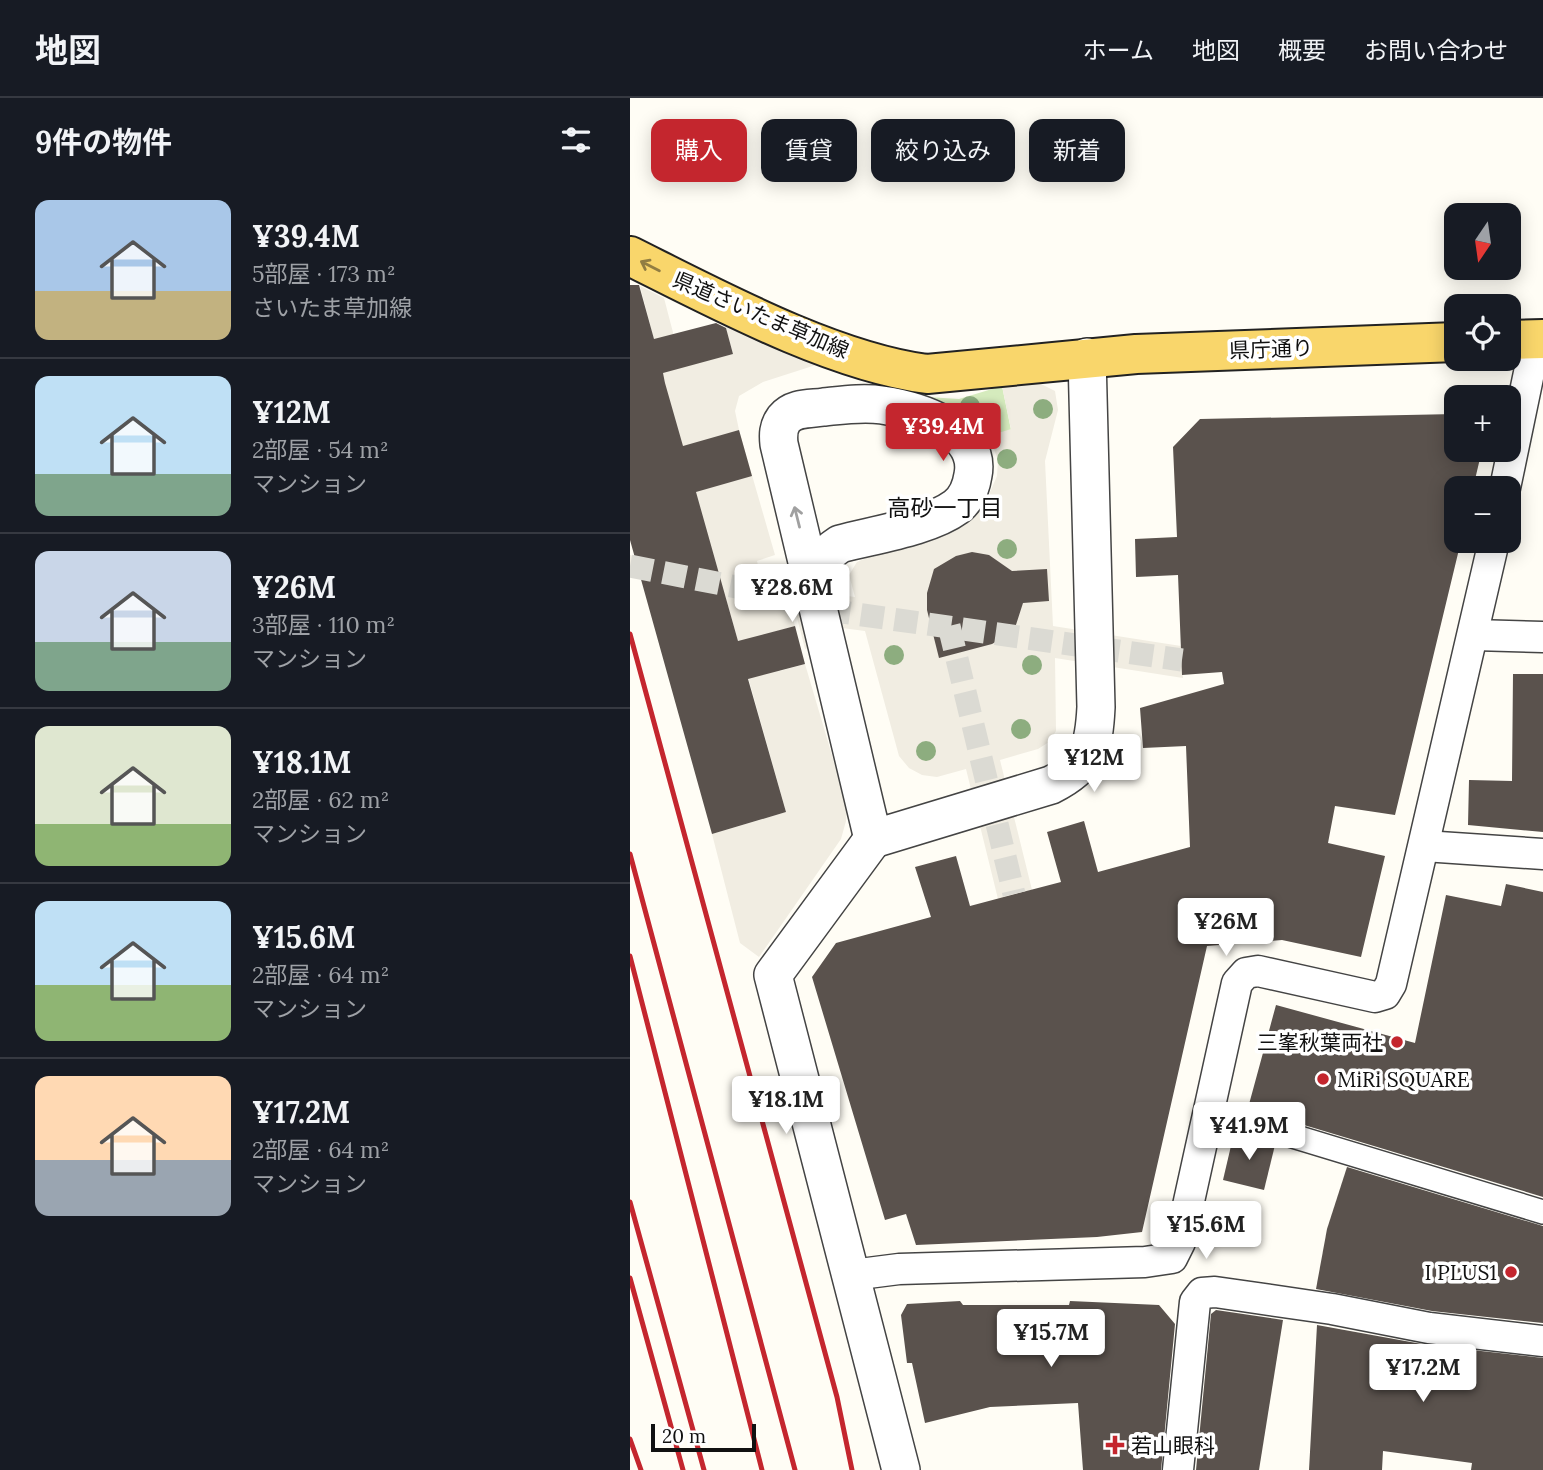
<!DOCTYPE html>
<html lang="ja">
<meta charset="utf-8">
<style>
:root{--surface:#171b24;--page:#242831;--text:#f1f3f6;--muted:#9ea1a6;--line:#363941;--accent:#c4262e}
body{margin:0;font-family:Lora,"Noto Sans JP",serif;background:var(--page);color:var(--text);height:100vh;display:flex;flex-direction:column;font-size:26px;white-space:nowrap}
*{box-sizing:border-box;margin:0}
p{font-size:23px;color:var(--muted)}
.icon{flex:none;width:38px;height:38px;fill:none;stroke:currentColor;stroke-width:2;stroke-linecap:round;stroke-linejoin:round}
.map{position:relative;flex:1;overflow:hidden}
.drawer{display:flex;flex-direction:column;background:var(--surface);width:630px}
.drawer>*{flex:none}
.guide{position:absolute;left:21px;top:21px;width:665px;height:63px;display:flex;gap:14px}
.needle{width:46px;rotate:193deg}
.fabs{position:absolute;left:814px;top:105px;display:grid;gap:14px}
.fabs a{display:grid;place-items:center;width:77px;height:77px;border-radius:14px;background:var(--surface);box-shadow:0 4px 18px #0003;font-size:35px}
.scale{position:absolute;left:21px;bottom:18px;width:105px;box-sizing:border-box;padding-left:7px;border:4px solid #111;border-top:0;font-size:19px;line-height:24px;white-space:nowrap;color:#111;-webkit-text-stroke:5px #fff;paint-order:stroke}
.price{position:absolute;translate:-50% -60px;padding:0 16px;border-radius:7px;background:#fff;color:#222;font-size:23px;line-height:46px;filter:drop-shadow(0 2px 4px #0008)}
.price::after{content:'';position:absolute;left:50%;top:42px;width:21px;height:16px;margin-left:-10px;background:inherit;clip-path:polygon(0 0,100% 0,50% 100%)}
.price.active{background:var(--accent);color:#fff}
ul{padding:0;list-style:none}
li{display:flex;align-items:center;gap:21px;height:175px;padding:0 35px}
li+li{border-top:2px solid var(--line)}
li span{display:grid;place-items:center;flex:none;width:196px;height:140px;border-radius:14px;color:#555}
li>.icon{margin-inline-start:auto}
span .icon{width:84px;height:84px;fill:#fffc;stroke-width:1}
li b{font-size:30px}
h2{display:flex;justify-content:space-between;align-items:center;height:84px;padding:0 35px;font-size:30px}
.tag{padding:0 24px;border-radius:14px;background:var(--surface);box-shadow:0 4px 18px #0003;font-size:24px;line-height:63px}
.tag.active{background:var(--accent);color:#fff}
header{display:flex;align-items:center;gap:42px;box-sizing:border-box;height:98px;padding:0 35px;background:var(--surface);border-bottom:2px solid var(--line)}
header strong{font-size:33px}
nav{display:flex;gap:38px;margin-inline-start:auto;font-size:24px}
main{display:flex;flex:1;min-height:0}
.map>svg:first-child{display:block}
</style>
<header>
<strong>地図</strong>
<nav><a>ホーム</a><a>地図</a><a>概要</a><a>お問い合わせ</a></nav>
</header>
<main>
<section class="drawer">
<h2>9件の物件<svg class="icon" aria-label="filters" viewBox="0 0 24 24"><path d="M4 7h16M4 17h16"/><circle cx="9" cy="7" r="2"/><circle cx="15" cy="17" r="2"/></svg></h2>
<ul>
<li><span style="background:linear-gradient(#a9c7e8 65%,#c2b280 0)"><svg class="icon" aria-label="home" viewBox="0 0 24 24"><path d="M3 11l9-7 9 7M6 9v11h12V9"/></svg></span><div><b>¥39.4M</b><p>5部屋 · 173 m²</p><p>さいたま草加線</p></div></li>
<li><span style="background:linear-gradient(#bfe0f5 70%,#7fa58c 0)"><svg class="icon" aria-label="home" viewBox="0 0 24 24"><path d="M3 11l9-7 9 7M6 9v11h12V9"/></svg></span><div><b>¥12M</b><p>2部屋 · 54 m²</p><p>マンション</p></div></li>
<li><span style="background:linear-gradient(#c9d6e8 65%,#7fa58c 0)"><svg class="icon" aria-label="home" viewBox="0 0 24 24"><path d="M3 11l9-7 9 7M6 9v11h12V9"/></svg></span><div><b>¥26M</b><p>3部屋 · 110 m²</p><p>マンション</p></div></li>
<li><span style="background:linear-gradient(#dfe7d0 70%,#8fb573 0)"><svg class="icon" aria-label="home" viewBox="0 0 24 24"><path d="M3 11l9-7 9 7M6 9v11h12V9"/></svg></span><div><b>¥18.1M</b><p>2部屋 · 62 m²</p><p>マンション</p></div></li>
<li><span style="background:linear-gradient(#bfe0f5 60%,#8fb573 0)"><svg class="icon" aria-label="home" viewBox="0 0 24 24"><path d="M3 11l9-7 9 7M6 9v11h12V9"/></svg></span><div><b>¥15.6M</b><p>2部屋 · 64 m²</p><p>マンション</p></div></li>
<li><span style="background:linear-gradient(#ffd9b3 60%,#9aa5b1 0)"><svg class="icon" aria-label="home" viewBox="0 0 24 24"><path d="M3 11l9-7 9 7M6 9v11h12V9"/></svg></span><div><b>¥17.2M</b><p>2部屋 · 64 m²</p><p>マンション</p></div></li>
</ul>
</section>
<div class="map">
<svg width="913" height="1372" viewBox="0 0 913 1372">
<rect width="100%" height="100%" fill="#fffdf5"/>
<polygon fill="#d5ebbd" points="372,288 381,332 359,338 338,318 282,298 329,301"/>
<polygon fill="#f1ede2" points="10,188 34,200 52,269 103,256 94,223 192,265 133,284 109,298 105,313 109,332 145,457 127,463 132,485 152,479 155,490 225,499 219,477 227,464 340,417 357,401 367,378 368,362 359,338 381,331 372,288 403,282 425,293 428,312 415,363 423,528 551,548 553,580 425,560 426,633 419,644 408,651 370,662 402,792 368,801 336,671 307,679 292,677 279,670 269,658 235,533 189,527 194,546 175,551 165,512 160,511 165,528 140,535 150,573 175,566 217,708 216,723 211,741 129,859 110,845 82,736 156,714 95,497 0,477 0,457 88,475 21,288 35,284"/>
<g fill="#5a524d">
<polygon points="0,187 9,187 24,241 86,225 96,230 103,256 33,275 35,285 53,348 109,332 122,378 66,394 108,543 165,528 175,566 118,581 156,714 82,736 0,442"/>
<polygon points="826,316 826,352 852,352 843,390 826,390 826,443 831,443 765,717 705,708 698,745 755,758 731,859 652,842 577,848 512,1134 467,1139 286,1147 276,1116 255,1122 182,879 206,845 301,819 285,769 326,758 340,808 431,784 417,734 454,723 468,774 560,749 556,648 513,650 510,610 594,586 592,574 552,577 548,477 506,479 505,441 547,439 543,349 570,321"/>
<polygon points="342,454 359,457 382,473 417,471 419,503 393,505 384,533 362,546 309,560 297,512 297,495 304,471 326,458"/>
<polygon points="883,576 913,576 913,734 838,727 839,682 882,683"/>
<polygon points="876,786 913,794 913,1099 618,1010 646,907 785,945 816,797 871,808"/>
<polygon points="604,1035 645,1047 634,1092 593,1082"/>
<polygon points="717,1069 913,1128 913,1225 802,1213 686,1191 697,1131"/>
<polygon points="330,1203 333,1207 439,1207 440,1203 529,1207 545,1226 531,1372 453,1372 448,1305 360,1309 295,1325 282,1265 277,1265 271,1217 277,1206"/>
<polygon points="586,1212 653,1222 629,1372 566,1372 581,1216"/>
<polygon points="687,1227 797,1247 913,1260 913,1372 841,1372 842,1365 753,1353 752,1372 679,1372"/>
</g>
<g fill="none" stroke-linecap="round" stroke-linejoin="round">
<g stroke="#dbdad3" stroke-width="23" stroke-dasharray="23 11" stroke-linecap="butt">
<polyline points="0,468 168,501 176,509 552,562"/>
<polyline points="319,528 384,796"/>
</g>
<g stroke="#444" stroke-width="26">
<polyline id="pedestrian" points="577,1012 913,1114"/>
</g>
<g stroke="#444" stroke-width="33">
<g id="minor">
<polyline points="875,390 906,241"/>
<polyline points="844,537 913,539"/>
<polyline points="794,748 913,756"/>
<polyline points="222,1177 269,1171 515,1164 542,1160 550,1144 607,885 616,875 628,873 745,899 755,896 761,886 864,443"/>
<polyline points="548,1372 565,1204 572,1195 585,1194 702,1211 799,1230 913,1243"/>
</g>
</g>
<g stroke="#444" stroke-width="40">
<g id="tertiary">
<path d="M 182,486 C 187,467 193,457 210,446 C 243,437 299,429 326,409 C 337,401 341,390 343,377 C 352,331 286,312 252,307 C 233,304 213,307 194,309 C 180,311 164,309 154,321 C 148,329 148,337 149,346 L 243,741 L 421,687 C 459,668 464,650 466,609 L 457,259"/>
<polyline points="243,741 143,877 271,1372"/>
</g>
</g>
<g stroke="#222" stroke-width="42">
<g id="primary">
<path d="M 0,158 C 86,201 203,264 297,276 L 506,256 L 826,244"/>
<polyline points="878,242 913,241"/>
</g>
</g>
<use href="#pedestrian" stroke="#fff" stroke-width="23"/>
<use href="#minor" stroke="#fff" stroke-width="30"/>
<use href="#tertiary" stroke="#fff" stroke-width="37"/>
<use href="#primary" stroke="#f9d66b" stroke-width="38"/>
<g stroke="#c4262e" stroke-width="5">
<polyline points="0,536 207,1299 222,1372"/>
<polyline points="0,756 165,1372"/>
<polyline points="0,858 132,1372"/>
<polyline points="0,1104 74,1372"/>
<polyline points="0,1180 53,1372"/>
<polyline points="0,1341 11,1372"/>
</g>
</g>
<g fill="#8dad7f">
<circle cx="340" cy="308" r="10"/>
<circle cx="413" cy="311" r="10"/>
<circle cx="377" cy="361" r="10"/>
<circle cx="377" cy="451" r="10"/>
<circle cx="264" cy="557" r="10"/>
<circle cx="402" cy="567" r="10"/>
<circle cx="391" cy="631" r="10"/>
<circle cx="296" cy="653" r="10"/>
</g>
<defs><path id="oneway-shaft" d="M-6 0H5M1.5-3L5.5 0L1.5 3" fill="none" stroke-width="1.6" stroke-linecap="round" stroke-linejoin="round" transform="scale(1.75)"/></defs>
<use stroke="#917d42" href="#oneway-shaft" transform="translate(20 168) rotate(-153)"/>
<use stroke="#a0a0a0" href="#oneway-shaft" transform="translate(167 419) rotate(-104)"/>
<g fill="#c4262e" stroke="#fff" stroke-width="2.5">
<circle cx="767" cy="944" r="7"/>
<circle cx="693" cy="981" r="7"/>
<circle cx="881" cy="1174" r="7"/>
<path d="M481.5 1336.5h7v7h7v7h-7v7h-7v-7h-7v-7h7z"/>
</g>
<g text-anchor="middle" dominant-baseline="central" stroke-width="7" stroke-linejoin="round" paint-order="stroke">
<g font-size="21" fill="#111" stroke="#fff">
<text transform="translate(131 217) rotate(23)">県道さいたま草加線</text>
<text transform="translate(641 251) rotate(-2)">県庁通り</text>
</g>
<g font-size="21" fill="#111" stroke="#fff" text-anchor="end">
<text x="753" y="944">三峯秋葉両社</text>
<text x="707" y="981" text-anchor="start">MiRi SQUARE</text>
<text x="867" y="1174">I PLUS1</text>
<text x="501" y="1347" text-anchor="start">若山眼科</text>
</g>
<g font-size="23" fill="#111" stroke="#fff">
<text x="315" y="409">高砂一丁目</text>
</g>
</g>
</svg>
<div class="fabs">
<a><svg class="needle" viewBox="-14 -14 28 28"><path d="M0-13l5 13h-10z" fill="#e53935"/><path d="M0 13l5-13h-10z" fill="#9ea1a6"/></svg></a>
<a><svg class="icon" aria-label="locate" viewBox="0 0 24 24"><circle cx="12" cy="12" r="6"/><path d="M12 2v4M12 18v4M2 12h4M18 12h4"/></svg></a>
<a>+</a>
<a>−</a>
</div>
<div class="scale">20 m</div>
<b class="price active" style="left:313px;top:365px">¥39.4M</b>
<b class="price" style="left:162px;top:526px">¥28.6M</b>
<b class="price" style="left:464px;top:696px">¥12M</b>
<b class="price" style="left:596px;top:860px">¥26M</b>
<b class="price" style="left:156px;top:1038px">¥18.1M</b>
<b class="price" style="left:619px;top:1064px">¥41.9M</b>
<b class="price" style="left:576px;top:1163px">¥15.6M</b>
<b class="price" style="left:421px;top:1271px">¥15.7M</b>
<b class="price" style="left:793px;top:1306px">¥17.2M</b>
<div class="guide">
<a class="tag active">購入</a>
<a class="tag">賃貸</a>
<a class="tag">絞り込み</a>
<a class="tag">新着</a>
</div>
</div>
</main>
